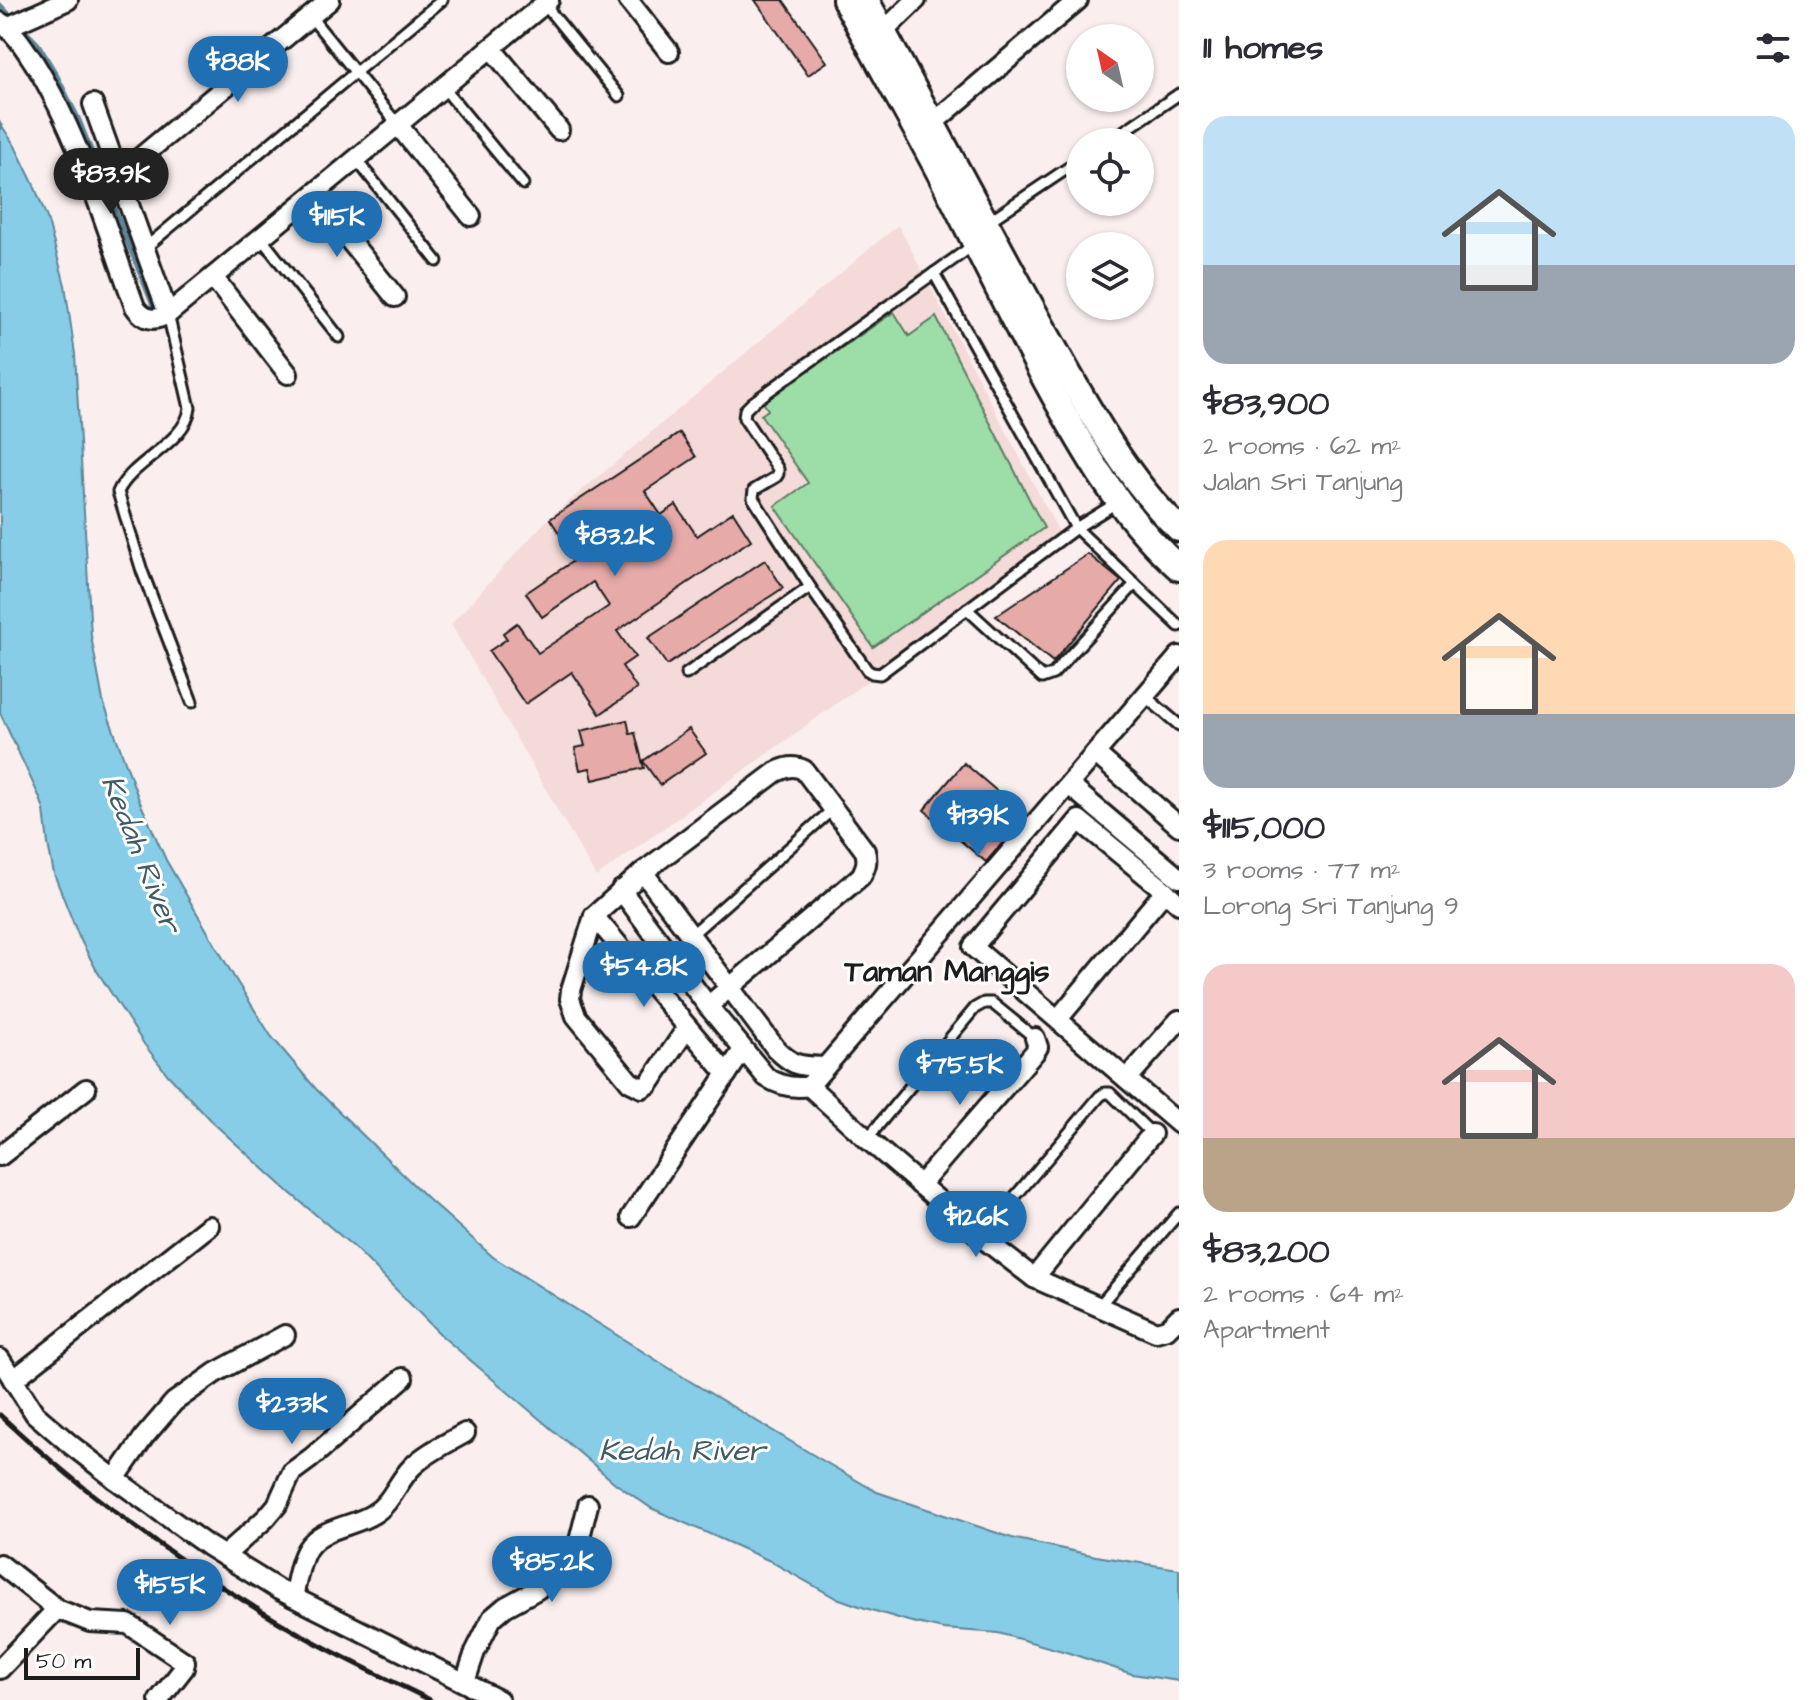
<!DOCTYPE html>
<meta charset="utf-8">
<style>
:root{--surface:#fff;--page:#f2f2f3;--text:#2b2b33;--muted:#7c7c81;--accent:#1f6fb2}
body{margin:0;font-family:"Architects Daughter",sans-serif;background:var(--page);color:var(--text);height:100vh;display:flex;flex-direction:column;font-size:30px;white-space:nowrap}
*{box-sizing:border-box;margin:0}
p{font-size:26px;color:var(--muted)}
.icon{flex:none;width:44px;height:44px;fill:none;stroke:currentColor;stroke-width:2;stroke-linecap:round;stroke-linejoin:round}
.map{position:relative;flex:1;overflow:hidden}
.sheet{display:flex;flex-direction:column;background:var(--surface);width:640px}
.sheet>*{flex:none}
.needle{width:52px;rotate:326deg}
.tools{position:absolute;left:1066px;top:24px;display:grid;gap:16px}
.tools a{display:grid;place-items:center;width:88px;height:88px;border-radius:50%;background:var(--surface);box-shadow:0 2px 6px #0004;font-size:40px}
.scale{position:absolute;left:24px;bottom:20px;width:116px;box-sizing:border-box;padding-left:8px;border:4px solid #1c1c1c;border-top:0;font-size:22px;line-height:28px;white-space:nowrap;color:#1c1c1c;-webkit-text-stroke:6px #fff;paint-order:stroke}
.price{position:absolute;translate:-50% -68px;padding:0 18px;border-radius:28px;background:var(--accent);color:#fff;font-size:26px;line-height:52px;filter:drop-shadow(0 2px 4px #0008)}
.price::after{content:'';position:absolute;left:50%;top:48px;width:24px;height:18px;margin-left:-12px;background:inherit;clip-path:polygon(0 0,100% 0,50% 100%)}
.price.selected{background:#222;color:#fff}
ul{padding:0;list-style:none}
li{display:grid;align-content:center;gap:16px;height:424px;padding:0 24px}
li span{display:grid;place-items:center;height:248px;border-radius:24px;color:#555}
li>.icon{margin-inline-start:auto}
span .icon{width:144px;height:144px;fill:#fffc;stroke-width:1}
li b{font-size:34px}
h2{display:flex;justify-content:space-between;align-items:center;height:96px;padding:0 24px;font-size:34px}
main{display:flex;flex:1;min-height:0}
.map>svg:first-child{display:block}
</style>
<main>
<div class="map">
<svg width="1179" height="1700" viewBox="0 0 1179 1700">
<rect width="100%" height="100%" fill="#faeeee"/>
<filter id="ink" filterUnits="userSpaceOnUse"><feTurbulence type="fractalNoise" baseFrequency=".0125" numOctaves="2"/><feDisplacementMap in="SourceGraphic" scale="16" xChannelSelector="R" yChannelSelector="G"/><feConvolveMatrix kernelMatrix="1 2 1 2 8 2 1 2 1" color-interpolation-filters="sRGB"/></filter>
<g filter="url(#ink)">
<polygon fill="#f4dad9" points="898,225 1063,540 596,877 451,624 548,519"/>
<polygon fill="#9ddda7" stroke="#5c7c62" stroke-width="2" points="894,312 909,336 936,317 1044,528 873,647 775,506 808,483 761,415 768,410 763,402"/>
<polygon fill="#87cde8" stroke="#5c8696" stroke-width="2" points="0,123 15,146 33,183 47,218 65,285 75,354 91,636 103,701 139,800 166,860 234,977 271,1036 316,1089 427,1198 493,1257 688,1380 820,1459 877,1492 1012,1538 1096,1556 1179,1569 1179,1681 1132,1674 1066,1652 998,1633 943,1629 908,1621 865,1608 834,1597 768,1560 651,1508 615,1483 443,1337 355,1248 289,1192 209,1119 168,1075 144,1044 97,971 79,937 54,874 48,844 44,810 40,798 0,713"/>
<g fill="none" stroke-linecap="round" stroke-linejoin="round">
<polyline stroke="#5c8696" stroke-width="5" points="0,5 38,44 56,74 78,118 154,308"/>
</g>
<g fill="#e6aba9" stroke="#1c1c1c" stroke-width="2">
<polygon points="755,0 783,0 827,62 808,75"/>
<polygon points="680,433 696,457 645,491 661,515 676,505 697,536 733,512 751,540 617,631 635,657 622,666 637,689 600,714 572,672 525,704 489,651 507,639 503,633 517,623 538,653 609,606 593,582 542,617 526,593 576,559 550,519"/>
<polygon points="1088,554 1121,581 1053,662 996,616"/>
<polygon points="765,560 783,588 667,665 648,638"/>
<polygon points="627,720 630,734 635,733 644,768 593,780 590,768 580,770 575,748 585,746 581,731"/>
<polygon points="689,729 706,753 660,785 643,761"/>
<polygon points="964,763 1026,816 986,862 924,810"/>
</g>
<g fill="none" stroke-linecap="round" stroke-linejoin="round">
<g stroke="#1c1c1c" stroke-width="15">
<g id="service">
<polyline points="544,4 619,96"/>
<polyline points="310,16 398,125"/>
<polyline points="443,87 523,184"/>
<polyline points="1108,142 1179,94"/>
<polyline points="356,159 437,261"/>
<polyline points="986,223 1080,160"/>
<polyline points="261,238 339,337"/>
<polyline points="975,244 752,403 745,410 744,418 778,469 778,474 776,477 754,490 753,498 810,587 867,670 872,673 880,674 1076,528 1118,502"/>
<polyline points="145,248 442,0"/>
<polyline points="934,273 1076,528 1179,626"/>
<path d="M 168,314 L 190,408 C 186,443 132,461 118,492 L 142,571 L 192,702"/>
<polyline points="967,609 1042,678 1053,674 1135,584"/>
<polyline points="686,674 810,587"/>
<polyline points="1146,697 1179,725"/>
<polyline points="690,936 833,809"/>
<polyline points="867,1139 975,1008 984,1003 992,1003 1035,1038"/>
<polyline points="981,1237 1100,1096 1105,1093 1110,1093 1152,1134"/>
<polyline points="1099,1306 1179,1213"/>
</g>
</g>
<g stroke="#1c1c1c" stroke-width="24">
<g id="minor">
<polyline points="628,0 669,52"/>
<path d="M 0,22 C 15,32 25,49 35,64 C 79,135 106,228 135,307 C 144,320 154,322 168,314 L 549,0"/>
<polyline points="7,27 68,0"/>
<polyline points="883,32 916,0"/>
<polyline points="491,48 559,130"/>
<polyline points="93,104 168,314"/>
<polyline points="933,123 1078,0"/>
<polyline points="398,125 471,216"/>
<polyline points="118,176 330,0"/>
<polyline points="313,195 395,297"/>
<polyline points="213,277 288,374"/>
<polyline points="1096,754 1179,826"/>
<polyline points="1069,785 1179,878"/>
<path d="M 643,872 L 776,1049 C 794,1067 800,1066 825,1067"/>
<path d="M 621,890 L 708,1006 L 766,1077 C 780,1086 794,1089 809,1086"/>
<polyline points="1165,891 1079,820 973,947 1179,1124"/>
<polyline points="594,916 727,1074"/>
<polyline points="1058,1019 1165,891 1179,904"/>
<path d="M 687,1028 L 649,1084 L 642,1088 L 630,1082 L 576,1016 L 570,999 L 571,990 L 594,916 L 643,872 L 776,772 C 787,767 793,765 804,770 L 865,851 C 868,861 866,867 861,876 L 708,1006"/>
<polyline points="1127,1079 1179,1020"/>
<polyline points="809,1086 1179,656"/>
<polyline points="809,1086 867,1139 981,1237 1034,1278 1156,1332 1167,1329 1179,1317"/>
<polyline points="0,1156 86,1089"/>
<polyline points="920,1185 1034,1053 1038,1047 1035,1038"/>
<polyline points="631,1217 743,1050"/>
<polyline points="1034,1278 1152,1134"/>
<polyline points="0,1359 35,1414 71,1445 115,1479 208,1546 279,1590 499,1700"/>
<polyline points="13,1380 209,1226"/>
<polyline points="115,1479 144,1437 174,1402 215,1373 285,1335"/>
<polyline points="224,1556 266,1518 277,1505 292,1472 311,1458 403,1378"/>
<polyline points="0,1564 57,1609 90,1622 128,1624 185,1662 184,1668 159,1700"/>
<path d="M 293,1597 C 297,1582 299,1562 307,1549 C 321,1527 353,1527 373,1514 C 392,1503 397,1482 412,1467 C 427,1452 448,1443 465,1433"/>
<polyline points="0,1669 57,1609"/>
<polyline points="465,1682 475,1652 492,1618 505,1607 538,1589 551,1568 578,1545 588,1505"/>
</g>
</g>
<g stroke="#1c1c1c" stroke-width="30">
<g id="secondary">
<path d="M 845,0 C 881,68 920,134 955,203 C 985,263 1014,322 1046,381 C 1083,449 1121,517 1179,568"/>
<path d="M 866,0 C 925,109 983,219 1043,328 C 1080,394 1124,478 1179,529"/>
</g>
</g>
<use href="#service" stroke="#fff" stroke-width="9"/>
<use href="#minor" stroke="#fff" stroke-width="18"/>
<use href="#secondary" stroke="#fff" stroke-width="24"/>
<path stroke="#1c1c1c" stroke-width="5" d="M 0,1415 C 80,1490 169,1555 262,1612 C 316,1645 373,1672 430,1700"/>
</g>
</g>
<g text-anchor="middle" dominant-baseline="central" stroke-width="6" stroke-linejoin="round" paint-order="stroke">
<g font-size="30" font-style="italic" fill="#415a63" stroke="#fff">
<text transform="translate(141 854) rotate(68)">Kedah River</text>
<text x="682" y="1451">Kedah River</text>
</g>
<g font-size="30" font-weight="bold" fill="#1c1c1c" stroke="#fff">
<text x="947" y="972">Taman Manggis</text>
</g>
</g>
</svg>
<div class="tools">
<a><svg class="needle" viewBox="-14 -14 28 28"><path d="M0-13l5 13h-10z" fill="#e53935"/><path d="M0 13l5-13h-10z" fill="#7c7c81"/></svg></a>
<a><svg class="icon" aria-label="locate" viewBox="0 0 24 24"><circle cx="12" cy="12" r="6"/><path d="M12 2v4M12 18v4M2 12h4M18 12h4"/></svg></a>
<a><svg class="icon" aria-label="layers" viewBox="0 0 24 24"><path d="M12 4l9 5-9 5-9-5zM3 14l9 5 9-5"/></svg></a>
</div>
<div class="scale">50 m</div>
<b class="price" style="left:238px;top:104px">$88K</b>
<b class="price selected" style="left:111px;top:216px">$83.9K</b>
<b class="price" style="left:337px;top:259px">$115K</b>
<b class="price" style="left:615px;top:578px">$83.2K</b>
<b class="price" style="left:978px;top:858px">$139K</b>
<b class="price" style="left:644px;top:1009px">$54.8K</b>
<b class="price" style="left:960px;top:1107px">$75.5K</b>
<b class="price" style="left:976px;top:1259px">$126K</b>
<b class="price" style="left:292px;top:1446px">$233K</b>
<b class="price" style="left:552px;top:1604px">$85.2K</b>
<b class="price" style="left:170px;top:1627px">$155K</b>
</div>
<section class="sheet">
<h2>11 homes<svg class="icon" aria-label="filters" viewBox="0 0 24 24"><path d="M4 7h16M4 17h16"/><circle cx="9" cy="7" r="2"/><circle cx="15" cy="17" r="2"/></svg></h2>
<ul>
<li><span style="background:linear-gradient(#bfe0f5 60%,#9aa5b1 0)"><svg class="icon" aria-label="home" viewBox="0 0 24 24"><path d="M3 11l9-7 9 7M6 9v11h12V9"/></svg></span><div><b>$83,900</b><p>2 rooms · 62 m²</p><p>Jalan Sri Tanjung</p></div></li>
<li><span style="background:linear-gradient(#ffd9b3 70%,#9aa5b1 0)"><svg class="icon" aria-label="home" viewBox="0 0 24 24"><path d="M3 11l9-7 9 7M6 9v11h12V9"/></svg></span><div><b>$115,000</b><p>3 rooms · 77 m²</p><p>Lorong Sri Tanjung 9</p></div></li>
<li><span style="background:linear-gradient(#f6c9c9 70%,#b9a48a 0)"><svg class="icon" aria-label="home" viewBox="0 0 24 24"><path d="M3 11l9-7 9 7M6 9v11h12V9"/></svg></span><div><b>$83,200</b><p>2 rooms · 64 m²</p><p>Apartment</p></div></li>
</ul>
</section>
</main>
